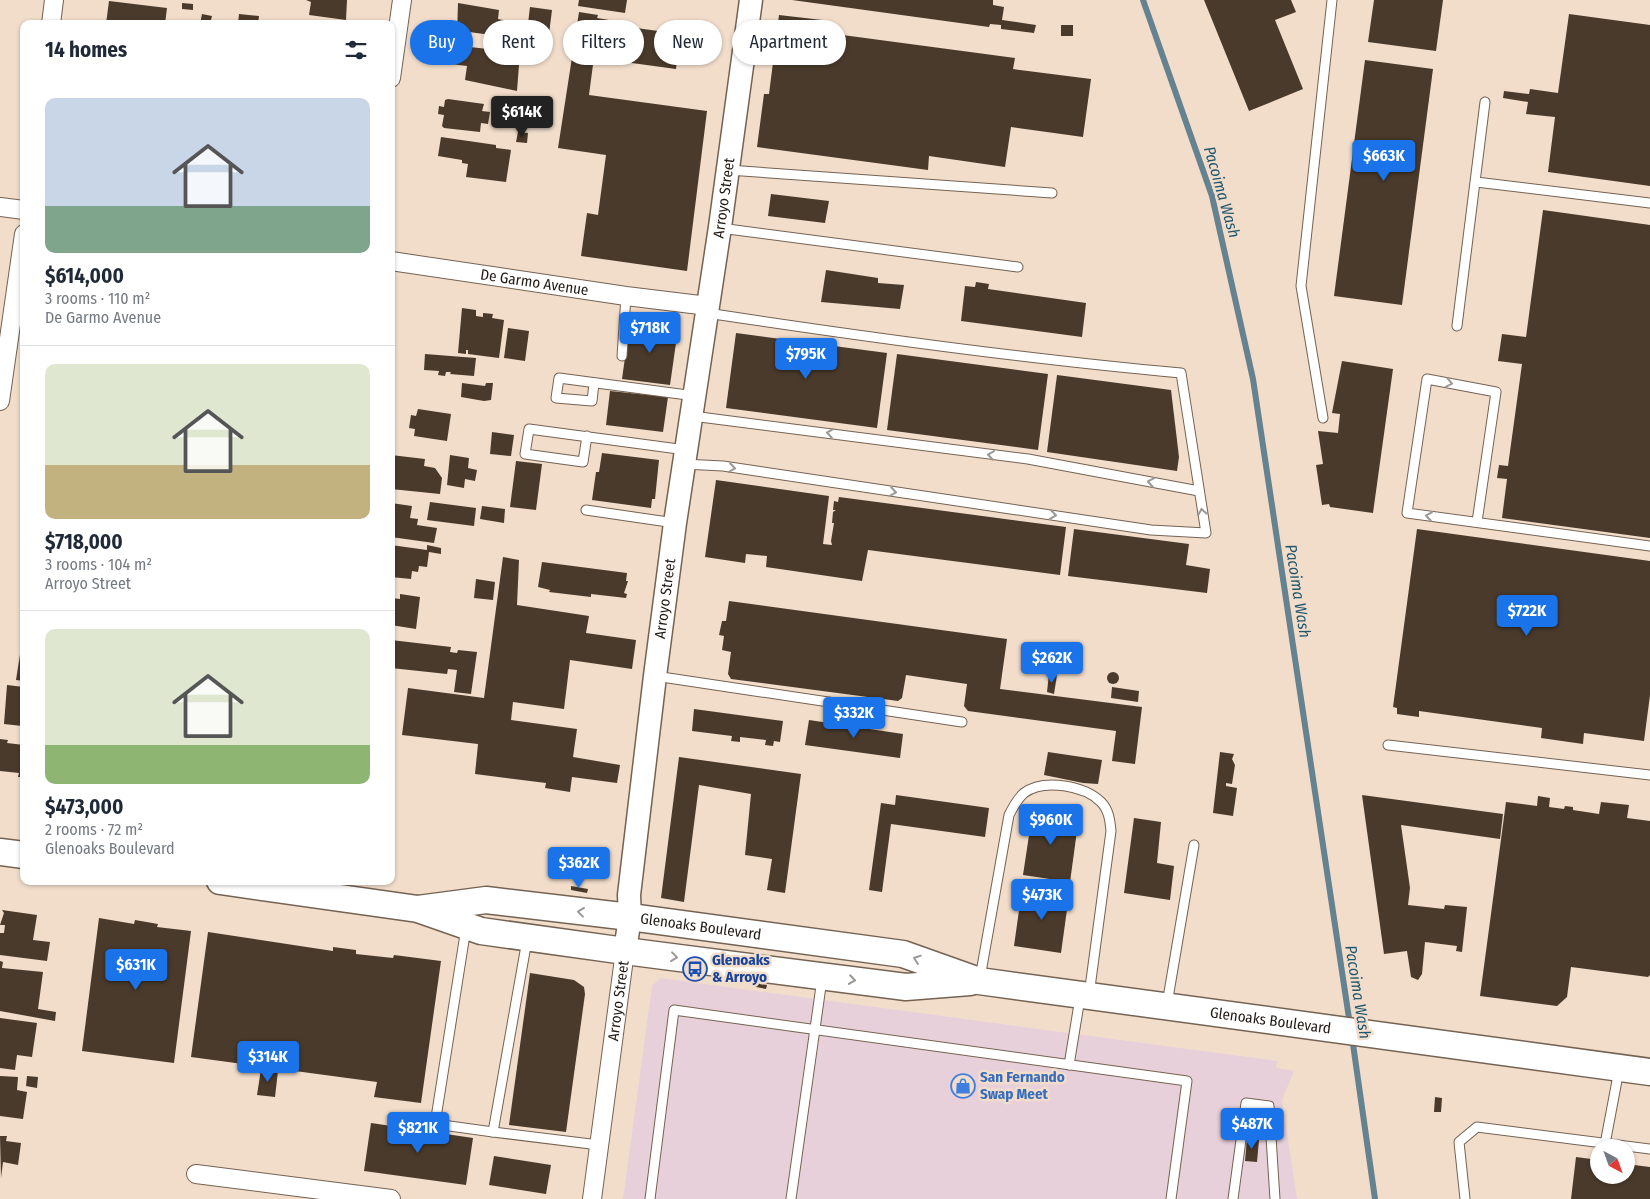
<!DOCTYPE html>
<meta charset="utf-8">
<style>
:root{--surface:#fff;--page:#f6f6f7;--text:#1f2937;--muted:#747a83;--line:#e0e1e3;--accent:#1a73e8}
body{margin:0;font-family:"Fira Sans Condensed",sans-serif;background:var(--page);color:var(--text);height:100vh;display:flex;flex-direction:column;font-size:19px;white-space:nowrap}
*{box-sizing:border-box;margin:0}
p{font-size:16px;color:var(--muted)}
.icon{flex:none;width:28px;height:28px;fill:none;stroke:currentColor;stroke-width:2;stroke-linecap:round;stroke-linejoin:round}
.map{position:relative;flex:1;overflow:hidden}
.sheet{position:absolute;left:20px;top:20px;width:375px;height:865px;display:flex;flex-direction:column;background:var(--surface);border-radius:10px;box-shadow:0 1px 4px #0004}
.sheet>*{flex:none}
.banner{position:absolute;left:410px;top:20px;width:475px;height:45px;display:flex;gap:10px}
.needle{width:32px;rotate:139deg}
.fabs{position:absolute;left:1590px;top:1139px;display:grid;gap:10px}
.fabs a{display:grid;place-items:center;width:45px;height:45px;border-radius:50%;background:var(--surface);box-shadow:0 1px 4px #0004;font-size:25px}
.price{position:absolute;translate:-50% -42px;padding:0 11px;border-radius:5px;background:var(--accent);color:#fff;font-size:16px;line-height:32px;filter:drop-shadow(0 1px 2px #0008)}
.price::after{content:'';position:absolute;left:50%;top:30px;width:15px;height:11px;margin-left:-8px;background:inherit;clip-path:polygon(0 0,100% 0,50% 100%)}
.price.on{background:#222;color:#fff}
ul{padding:0;list-style:none}
li{display:grid;align-content:center;gap:10px;height:265px;padding:0 25px}
li+li{border-top:1px solid var(--line)}
li span{display:grid;place-items:center;height:155px;border-radius:10px;color:#555}
li>.icon{margin-inline-start:auto}
span .icon{width:90px;height:90px;fill:#fffc;stroke-width:1}
li b{font-size:21px}
h2{display:flex;justify-content:space-between;align-items:center;height:60px;padding:0 25px;font-size:21px}
.tag{padding:0 18px;border-radius:22px;background:var(--surface);box-shadow:0 1px 4px #0004;font-size:18px;line-height:45px}
.tag.on{background:var(--accent);color:#fff}
.map>svg:first-child{display:block}
</style>
<div class="map">
<svg width="1650" height="1199" viewBox="0 0 1650 1199">
<rect width="100%" height="100%" fill="#f2ddcb"/>
<polygon fill="#e8d0db" points="660,978 1277,1061 1276,1068 1294,1071 1282,1100 1297,1199 623,1199 652,986"/>
<g fill="none" stroke-linecap="round" stroke-linejoin="round">
<g stroke="#658290" stroke-width="6">
<polyline points="1143,0 1212,196 1253,379 1350,1025"/>
<polyline points="1352,1037 1375,1199"/>
</g>
</g>
<g fill="#4a3a2b">
<polygon points="306,0 347,0 346,20 309,15 311,2"/>
<polygon points="579,0 627,0 625,13 578,6"/>
<polygon points="792,0 993,0 993,5 1004,7 1002,20 1036,25 1034,33 1001,29 1001,25 990,24 989,27"/>
<polygon points="1204,0 1291,0 1296,12 1275,20 1303,89 1249,111"/>
<polygon points="1374,0 1443,0 1436,51 1368,42"/>
<polygon points="109,1 167,8 165,24 106,24"/>
<polygon points="182,3 193,4 193,10 182,9"/>
<polygon points="458,3 499,10 498,19 513,22 511,37 516,38 515,42 498,41 499,36 469,32 469,35 457,34"/>
<polygon points="530,7 552,10 548,42 526,40"/>
<polygon points="579,12 598,15 597,18 615,21 611,50 593,47 592,57 594,57 589,95 707,111 687,271 581,256 587,213 598,215 606,155 558,148"/>
<polygon points="202,14 212,16 210,24 200,24"/>
<polygon points="239,14 259,16 258,24 238,24"/>
<polygon points="1569,14 1650,25 1650,186 1548,172 1555,117 1526,114 1528,102 1503,98 1504,91 1529,94 1530,89 1558,93"/>
<polygon points="779,15 822,20 820,32 1015,58 1013,69 1091,79 1083,137 1011,127 1005,167 929,156 928,170 757,147 764,94 769,94"/>
<rect x="1061" y="25" width="12" height="11"/>
<polygon points="621,26 681,34 680,38 700,41 698,52 678,50 676,69 617,61"/>
<polygon points="453,45 505,51 503,62 519,65 517,91 465,80 467,66 450,64"/>
<polygon points="1365,60 1433,69 1402,305 1334,296"/>
<polygon points="448,99 484,104 482,111 490,112 488,124 481,123 480,132 444,128 442,126 444,115 438,114 439,106 444,107 445,100"/>
<polygon points="518,132 528,133 527,143 516,142"/>
<polygon points="441,137 496,145 496,148 511,150 506,182 466,177 468,164 462,163 462,160 438,156"/>
<polygon points="771,194 829,201 825,223 768,216"/>
<polygon points="1543,210 1650,225 1650,538 1502,518 1507,479 1497,478 1499,465 1508,466 1522,364 1498,361 1502,334 1526,337"/>
<polygon points="826,270 878,278 878,283 904,285 900,309 821,302"/>
<polygon points="976,282 989,284 988,289 1086,303 1082,337 961,321 965,286 975,287"/>
<polygon points="462,308 476,310 476,316 483,317 483,313 493,314 492,318 504,320 499,358 468,354 468,350 466,350 466,354 458,353"/>
<polygon points="630,322 678,329 670,385 622,379"/>
<polygon points="508,328 529,331 525,361 504,358"/>
<polygon points="736,333 887,353 877,428 726,408"/>
<polygon points="425,354 476,358 474,376 450,374 451,372 446,372 445,376 438,375 439,371 424,370"/>
<polygon points="897,354 1048,374 1038,450 887,430"/>
<polygon points="1342,361 1393,369 1373,513 1330,507 1329,504 1322,505 1316,465 1323,464 1318,431 1338,433 1340,414 1332,413"/>
<polygon points="1057,375 1171,390 1179,457 1177,471 1047,452"/>
<polygon points="462,383 485,386 486,383 493,383 491,400 484,401 461,397"/>
<polygon points="610,391 668,397 663,432 606,425"/>
<polygon points="418,409 451,414 447,441 414,436 415,429 409,428 411,415 416,416"/>
<polygon points="492,432 514,435 511,456 490,454"/>
<polygon points="602,453 659,460 655,499 652,499 651,508 592,500 596,472 599,472"/>
<polygon points="391,455 425,459 424,466 435,468 442,478 440,494 391,489"/>
<polygon points="450,455 469,458 468,468 477,470 475,481 465,479 464,488 447,485"/>
<polygon points="516,461 542,464 536,510 510,507"/>
<polygon points="716,480 829,496 823,544 832,545 831,541 834,523 832,523 833,512 836,510 833,510 834,501 838,502 839,497 1066,527 1060,575 868,550 862,581 766,567 767,556 746,554 745,563 705,557"/>
<polygon points="430,502 476,508 474,526 427,520"/>
<polygon points="391,503 412,506 410,518 418,519 417,525 437,528 434,543 391,537"/>
<polygon points="482,506 505,509 504,523 480,519"/>
<polygon points="1074,529 1189,544 1186,565 1210,569 1207,593 1068,576"/>
<polygon points="1417,529 1650,561 1650,695 1644,741 1584,733 1583,744 1541,738 1542,728 1419,711 1419,717 1397,714 1397,708 1393,707"/>
<polygon points="391,545 427,550 427,545 441,548 441,554 429,552 427,567 419,566 418,572 412,571 411,579 391,577"/>
<polygon points="503,557 519,560 517,605 589,616 586,633 636,640 632,669 570,660 564,709 513,702 511,720 577,729 573,757 620,765 617,783 572,777 570,792 545,788 546,783 475,774 478,744 402,735 408,688 484,698"/>
<polygon points="542,562 627,573 626,581 628,581 624,593 627,594 626,598 591,594 591,597 549,592 550,590 538,587"/>
<polygon points="476,579 495,582 493,600 474,598"/>
<polygon points="400,594 420,597 416,629 391,625 391,598 400,599"/>
<polygon points="729,601 1007,639 1000,689 1142,707 1135,764 1112,761 1116,731 968,711 964,706 967,684 906,675 902,698 898,701 731,679 728,674 731,652 722,650 724,636 719,635 722,621 726,621"/>
<polygon points="391,640 451,647 450,652 457,653 458,650 477,652 471,694 454,692 457,670 448,669 447,674 391,668"/>
<polygon points="22,642 24,642 24,681 16,680"/>
<circle cx="1113" cy="678" r="6"/>
<polygon points="1049,674 1057,675 1054,694 1047,692"/>
<polygon points="7,685 24,687 22,726 4,724"/>
<polygon points="1112,687 1139,691 1138,702 1111,698"/>
<polygon points="694,709 783,721 780,742 774,741 773,746 765,745 766,740 740,737 740,742 731,741 732,736 692,731"/>
<polygon points="809,720 903,734 900,758 805,745"/>
<polygon points="0,739 8,740 7,743 24,745 24,777 18,777 19,773 0,771"/>
<polygon points="1048,752 1102,760 1098,784 1083,783 1044,775"/>
<polygon points="1220,752 1234,754 1232,759 1235,765 1232,784 1226,783 1226,786 1237,788 1233,816 1213,813"/>
<polygon points="679,757 801,774 785,893 767,890 772,859 745,855 751,794 699,785 684,902 661,898"/>
<polygon points="896,795 989,808 985,837 891,824 882,892 869,890 881,803 895,805"/>
<polygon points="1362,795 1503,814 1500,839 1401,825 1410,888 1408,905 1444,909 1445,905 1467,907 1462,952 1456,951 1457,946 1425,942 1422,974 1418,980 1411,977 1407,951 1384,954"/>
<polygon points="1538,796 1550,798 1549,807 1564,809 1565,806 1573,807 1573,810 1599,814 1601,802 1629,805 1627,818 1650,821 1650,975 1648,977 1571,967 1567,997 1557,1006 1480,996 1506,802 1537,806"/>
<polygon points="1033,809 1079,816 1070,882 1023,875"/>
<polygon points="1134,818 1161,822 1157,863 1174,866 1170,900 1124,893"/>
<polygon points="571,886 588,889 587,893 571,890"/>
<polygon points="1022,889 1069,895 1061,953 1014,946"/>
<polygon points="2,910 37,915 33,940 50,942 47,961 0,955 0,933 4,933 5,925 0,925 4,913"/>
<polygon points="99,918 134,924 135,920 158,924 157,927 191,931 174,1063 82,1051"/>
<polygon points="208,932 333,951 333,947 356,950 356,954 393,958 394,955 441,961 421,1103 374,1097 377,1082 191,1057"/>
<polygon points="0,961 3,962 2,968 43,972 38,1009 56,1012 55,1021 0,1011"/>
<polygon points="530,973 574,980 584,987 585,994 566,1132 509,1125"/>
<polygon points="752,982 767,985 766,989 751,986"/>
<polygon points="0,1018 37,1023 32,1057 17,1055 15,1070 0,1068"/>
<polygon points="261,1069 278,1071 275,1097 257,1095"/>
<polygon points="0,1076 18,1077 17,1090 27,1092 23,1119 0,1116"/>
<polygon points="27,1076 38,1077 37,1088 26,1086"/>
<polygon points="1435,1097 1442,1098 1441,1112 1434,1112"/>
<polygon points="371,1123 473,1138 466,1185 364,1171"/>
<polygon points="0,1136 7,1136 6,1141 21,1143 18,1165 3,1162 1,1178"/>
<polygon points="1247,1138 1259,1140 1257,1162 1245,1161"/>
<polygon points="494,1156 551,1165 546,1194 489,1185"/>
<polygon points="1576,1157 1599,1160 1599,1175 1626,1175 1626,1164 1650,1167 1650,1199 1571,1199"/>
</g>
<g fill="none" stroke-linecap="round" stroke-linejoin="round">
<g stroke="#746252" stroke-width="11">
<g id="service">
<polyline points="728,170 1052,193"/>
<polyline points="1476,182 1650,203"/>
<polyline points="720,228 1018,267"/>
<polyline points="1457,326 1485,102"/>
<polyline points="622,356 626,296"/>
<polyline points="594,383 592,401 556,398 559,378 695,396"/>
<polyline points="692,416 1028,459 1199,491"/>
<polyline points="1323,418 1301,286 1332,0"/>
<path d="M 587,436 L 583,462 L 525,454 L 529,429 C 581,436 633,443 686,450"/>
<path d="M 683,464 L 723,466 L 1151,530 L 1206,533 L 1181,373 C 1022,359 865,337 707,313"/>
<polyline points="586,510 675,523"/>
<polyline points="1477,522 1496,392 1427,379 1407,513 1650,546"/>
<polyline points="655,676 962,722"/>
<polyline points="1388,745 1650,775"/>
<polyline points="466,928 435,1124 493,1132 527,940"/>
<path d="M 980,978 L 1009,815 C 1013,807 1017,799 1024,793 C 1044,778 1085,786 1101,802 C 1109,810 1110,821 1111,831 L 1089,995"/>
<polyline points="1167,1004 1194,845"/>
<polyline points="1069,1065 1080,998"/>
<polyline points="493,1132 599,1145"/>
<polyline points="1605,1144 1619,1070"/>
<polyline points="650,1199 674,1010 1187,1081 1171,1199"/>
<polyline points="791,1199 822,979"/>
<polyline points="1233,1199 1246,1103 1269,1106 1275,1199"/>
<polyline points="1465,1199 1459,1142 1477,1127 1650,1149"/>
</g>
</g>
<g stroke="#746252" stroke-width="20">
<g id="minor">
<polyline points="51,24 54,0"/>
<polyline points="391,78 402,0"/>
<polyline points="0,207 24,210"/>
<path id="s1" d="M 391,261 L 626,296 L 708,306"/>
<polyline points="0,401 24,234"/>
<polyline points="196,1174 391,1199"/>
<path id="s2" d="M 592,1199 L 625,951"/>
</g>
</g>
<g stroke="#746252" stroke-width="25">
<g id="tertiary">
<path id="s3" d="M 625,951 L 630,917 L 629,895 L 655,676 L 675,523 L 720,227 L 751,0"/>
</g>
</g>
<g stroke="#746252" stroke-width="29">
<g id="secondary">
<polyline points="0,852 24,855"/>
<polyline points="220,881 418,909 481,931 625,951 906,987 970,982"/>
<path id="s4" d="M 418,909 L 486,900 L 630,917 L 903,954 L 979,981 L 1650,1072"/>
</g>
</g>
<use href="#service" stroke="#fff" stroke-width="9"/>
<use href="#minor" stroke="#fff" stroke-width="18"/>
<use href="#tertiary" stroke="#fff" stroke-width="22"/>
<use href="#secondary" stroke="#fff" stroke-width="26"/>
</g>
<defs><path id="oneway-chevron" d="M-2-3.5L2.5 0L-2 3.5" fill="none" stroke-width="1.6" stroke-linecap="round" stroke-linejoin="round" transform="scale(1.25)"/></defs>
<g stroke="#9b9895">
<use href="#oneway-chevron" transform="translate(1449 383) rotate(11)"/>
<use href="#oneway-chevron" transform="translate(830 433) rotate(-172)"/>
<use href="#oneway-chevron" transform="translate(991 455) rotate(-172)"/>
<use href="#oneway-chevron" transform="translate(732 468) rotate(8)"/>
<use href="#oneway-chevron" transform="translate(1151 482) rotate(-170)"/>
<use href="#oneway-chevron" transform="translate(893 492) rotate(8)"/>
<use href="#oneway-chevron" transform="translate(1202 512) rotate(-99)"/>
<use href="#oneway-chevron" transform="translate(1053 515) rotate(8)"/>
<use href="#oneway-chevron" transform="translate(1429 516) rotate(-172)"/>
<use href="#oneway-chevron" transform="translate(581 912) rotate(-173)"/>
<use href="#oneway-chevron" transform="translate(674 957) rotate(7)"/>
<use href="#oneway-chevron" transform="translate(917 959) rotate(-161)"/>
<use href="#oneway-chevron" transform="translate(852 980) rotate(8)"/>
</g>
<defs>
<g id="bus-ring" transform="scale(1.25)"><circle r="9.5" fill="#f2ddcb" stroke="#1a4fb4" stroke-width="1.5"/><path d="M-5-6H5V4H4V6H2V4H-2V6H-4V4H-5ZM-3.5-4V0h7V-4ZM-3.5 1.2v1.5H-2V1.2ZM2 1.2v1.5H3.5V1.2Z" fill="#1a4fb4"/></g>
<g id="shop-ring" transform="scale(1.25)"><circle r="9.5" fill="#f2ddcb" stroke="#3f7fe0" stroke-width="1.5"/><path d="M-5-2.5h2.3a2.7 3.5 0 0 1 5.4 0H5L5.5 6h-11ZM-1.5-2.5h3a1.5 2.3 0 0 0-3 0Z" fill="#3f7fe0"/></g>
</defs>
<g fill-rule="evenodd">
<use href="#bus-ring" x="695" y="969"/>
<use href="#shop-ring" x="963" y="1086"/>
</g>
<g text-anchor="middle" dominant-baseline="central" stroke-width="5" stroke-linejoin="round" paint-order="stroke">
<g font-size="15" fill="#211a14" stroke="#f2ddcb">
<text stroke="none"><textPath href="#s3" startOffset="760">Arroyo Street</textPath></text>
<text stroke="none"><textPath href="#s1" startOffset="145">De Garmo Avenue</textPath></text>
<text stroke="none"><textPath href="#s3" startOffset="355">Arroyo Street</textPath></text>
<text stroke="none"><textPath href="#s4" startOffset="285">Glenoaks Boulevard</textPath></text>
<text stroke="none"><textPath href="#s2" startOffset="200">Arroyo Street</textPath></text>
<text stroke="none"><textPath href="#s4" startOffset="864">Glenoaks Boulevard</textPath></text>
</g>
<g font-size="15" font-weight="bold" fill="#164399" stroke="#f2ddcb" text-anchor="start">
<text x="712" y="960">Glenoaks<tspan x="712" dy="17">&amp; Arroyo</tspan></text>
</g>
<g font-size="15" font-weight="bold" fill="#366cbe" stroke="#f2ddcb" text-anchor="start">
<text x="980" y="1077">San Fernando<tspan x="980" dy="17">Swap Meet</tspan></text>
</g>
<g font-size="16" font-style="italic" fill="#1d566e" stroke="#f2ddcb">
<text transform="translate(1222 192) rotate(74)">Pacoima Wash</text>
<text transform="translate(1298 591) rotate(81)">Pacoima Wash</text>
<text transform="translate(1358 992) rotate(81)">Pacoima Wash</text>
</g>
</g>
</svg>
<div class="fabs">
<a><svg class="needle" viewBox="-14 -14 28 28"><path d="M0-13l5 13h-10z" fill="#e53935"/><path d="M0 13l5-13h-10z" fill="#747a83"/></svg></a>
</div>
<b class="price on" style="left:522px;top:138px">$614K</b>
<b class="price" style="left:1384px;top:182px">$663K</b>
<b class="price" style="left:650px;top:354px">$718K</b>
<b class="price" style="left:806px;top:380px">$795K</b>
<b class="price" style="left:1527px;top:637px">$722K</b>
<b class="price" style="left:1052px;top:684px">$262K</b>
<b class="price" style="left:854px;top:739px">$332K</b>
<b class="price" style="left:1051px;top:846px">$960K</b>
<b class="price" style="left:579px;top:889px">$362K</b>
<b class="price" style="left:1042px;top:921px">$473K</b>
<b class="price" style="left:136px;top:991px">$631K</b>
<b class="price" style="left:268px;top:1083px">$314K</b>
<b class="price" style="left:1252px;top:1150px">$487K</b>
<b class="price" style="left:418px;top:1154px">$821K</b>
<div class="banner">
<a class="tag on">Buy</a>
<a class="tag">Rent</a>
<a class="tag">Filters</a>
<a class="tag">New</a>
<a class="tag">Apartment</a>
</div>
<section class="sheet">
<h2>14 homes<svg class="icon" aria-label="filters" viewBox="0 0 24 24"><path d="M4 7h16M4 17h16"/><circle cx="9" cy="7" r="2"/><circle cx="15" cy="17" r="2"/></svg></h2>
<ul>
<li><span style="background:linear-gradient(#c9d6e8 70%,#7fa58c 0)"><svg class="icon" aria-label="home" viewBox="0 0 24 24"><path d="M3 11l9-7 9 7M6 9v11h12V9"/></svg></span><div><b>$614,000</b><p>3 rooms · 110 m²</p><p>De Garmo Avenue</p></div></li>
<li><span style="background:linear-gradient(#dfe7d0 65%,#c2b280 0)"><svg class="icon" aria-label="home" viewBox="0 0 24 24"><path d="M3 11l9-7 9 7M6 9v11h12V9"/></svg></span><div><b>$718,000</b><p>3 rooms · 104 m²</p><p>Arroyo Street</p></div></li>
<li><span style="background:linear-gradient(#dfe7d0 75%,#8fb573 0)"><svg class="icon" aria-label="home" viewBox="0 0 24 24"><path d="M3 11l9-7 9 7M6 9v11h12V9"/></svg></span><div><b>$473,000</b><p>2 rooms · 72 m²</p><p>Glenoaks Boulevard</p></div></li>
</ul>
</section>
</div>
